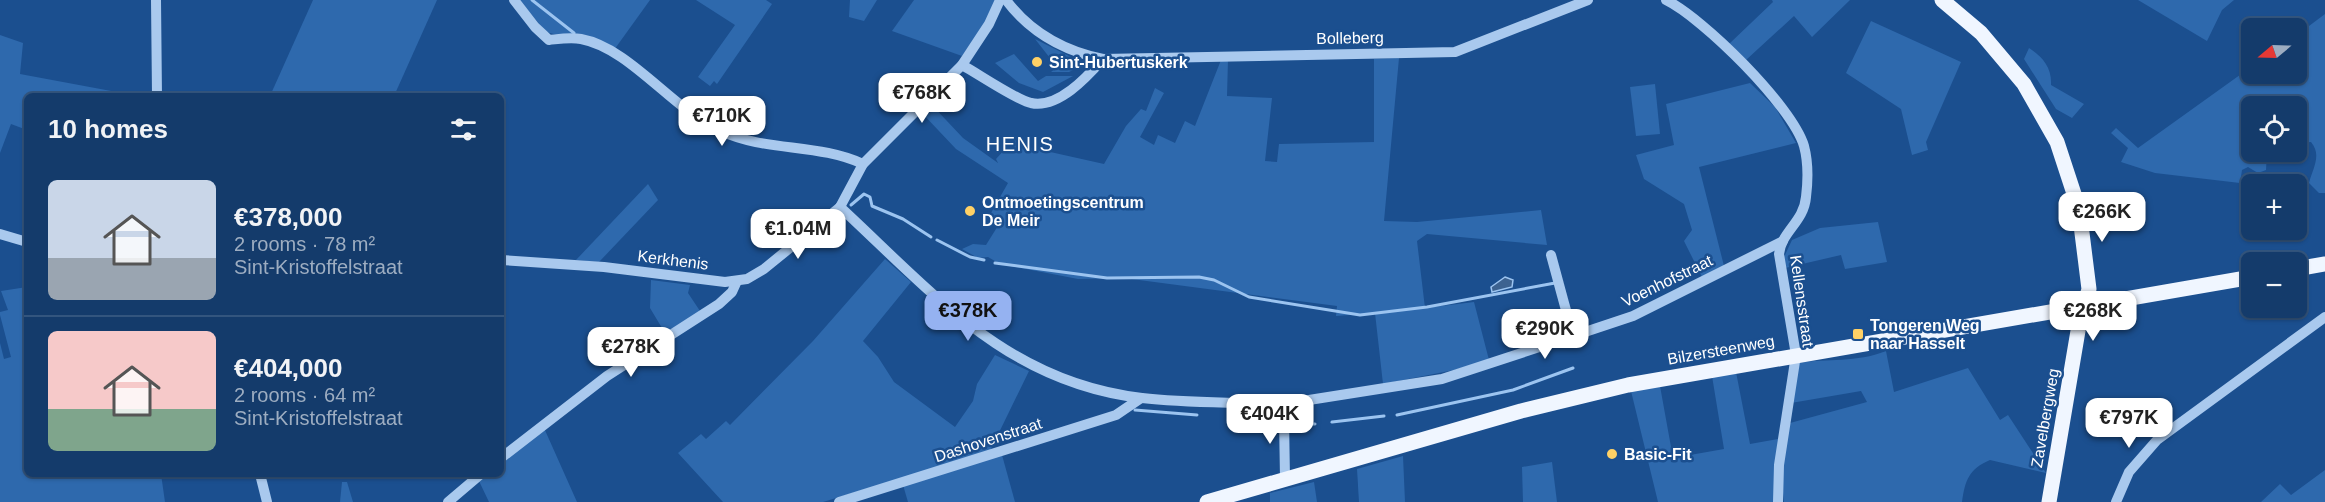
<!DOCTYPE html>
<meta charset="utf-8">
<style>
:root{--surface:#143b6b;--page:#214673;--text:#f1f3f6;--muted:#9dadc1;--line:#33557e;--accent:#95b2f1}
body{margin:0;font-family:Arial,sans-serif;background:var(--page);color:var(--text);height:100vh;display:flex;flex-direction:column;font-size:22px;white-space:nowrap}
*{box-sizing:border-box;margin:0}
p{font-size:20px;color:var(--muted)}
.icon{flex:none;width:33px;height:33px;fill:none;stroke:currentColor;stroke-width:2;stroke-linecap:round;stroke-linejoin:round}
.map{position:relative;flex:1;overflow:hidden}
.side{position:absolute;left:24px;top:93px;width:480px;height:384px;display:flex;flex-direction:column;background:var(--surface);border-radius:9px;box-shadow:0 2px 4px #0004,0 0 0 2px var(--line)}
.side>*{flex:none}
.needle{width:39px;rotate:251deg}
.tools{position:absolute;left:2241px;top:18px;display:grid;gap:12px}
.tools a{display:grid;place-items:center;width:66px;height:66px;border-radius:9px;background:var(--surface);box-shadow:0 2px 4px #0004,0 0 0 2px var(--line);font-size:30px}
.price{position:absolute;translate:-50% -51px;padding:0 14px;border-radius:12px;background:#fff;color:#222;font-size:20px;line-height:39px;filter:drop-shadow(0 2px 3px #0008)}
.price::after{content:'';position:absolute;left:50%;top:36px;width:18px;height:14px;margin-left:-9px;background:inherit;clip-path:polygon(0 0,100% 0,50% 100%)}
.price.on{background:var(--accent);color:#111}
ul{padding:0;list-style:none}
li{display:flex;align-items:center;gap:18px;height:150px;padding:0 24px}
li+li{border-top:2px solid var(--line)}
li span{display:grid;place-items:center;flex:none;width:168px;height:120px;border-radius:9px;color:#555}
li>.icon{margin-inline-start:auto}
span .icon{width:72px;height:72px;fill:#fffc;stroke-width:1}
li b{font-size:26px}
h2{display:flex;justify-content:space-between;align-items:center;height:72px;padding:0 24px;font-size:26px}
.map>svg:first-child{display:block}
</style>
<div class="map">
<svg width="2325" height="502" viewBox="0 0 2325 502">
<rect width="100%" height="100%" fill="#1b4f8f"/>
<g fill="#2e69ad">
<polygon points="313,0 437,0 394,96 270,96"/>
<polygon points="519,0 650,0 614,50 546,32"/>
<polygon points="696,0 766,0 772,4 717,84 714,81 710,86 698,77 735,25"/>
<polygon points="850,0 877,0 864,21 849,17"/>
<polygon points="914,0 995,0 985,23 962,56 892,31"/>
<polygon points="1772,0 1850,0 1812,37 1794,16 1746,60 1729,44 1773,2"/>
<polygon points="2138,0 2234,0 2222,10 2207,41"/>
<path d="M 2325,14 L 2325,193 L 2319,193 L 2309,183 C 2313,168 2322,155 2311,142 L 2297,143 L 2296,106 L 2252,106 L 2252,152 L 2267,152 L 2266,170 L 2258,173 L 2248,167 L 2242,170 L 2240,183 L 2155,173 L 2121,162 L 2128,148 L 2111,133 L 2116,128 L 2138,148 L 2251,67 L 2252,74 L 2296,74 L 2297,35 Z"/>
<polygon points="1871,21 1961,62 1926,142 1928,150 1912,155 1901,109 1846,73"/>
<polygon points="0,35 23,43 20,74 138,96 27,96 27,130 11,124 0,153"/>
<polygon points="1035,39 1085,64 1069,72 1051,72 1057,67"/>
<path d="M 2029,48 C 2043,57 2052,68 2051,85 L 2084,104 L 2072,118 L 2056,109 L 2024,59 Z"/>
<polygon points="1014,54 1038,81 1046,76 1073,76 1043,92 1019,83 995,63"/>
<polygon points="1399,58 1384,221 1417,222 1541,210 1547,245 1427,234 1417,241 1425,308 1474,302 1489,360 1454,370 1383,384 1375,313 1336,316 1337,306 1124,278 1078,279 1000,264 988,257 978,258 962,249 973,244 986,245 1001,221 991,213 1008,183 956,149 921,112 930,103 963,138 998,163 996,159 1015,138 1028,147 1104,164 1126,126 1141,109 1146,111 1155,88 1164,93 1140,137 1154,145 1158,135 1175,143 1185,121 1195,126 1221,60 1228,60 1227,96 1272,98 1265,161 1277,162 1279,144 1374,142 1374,59"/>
<polygon points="1750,83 1775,107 1796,143 1699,167 1724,266 1702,277 1684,241 1692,230 1684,204 1644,179 1636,155 1674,145 1666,104"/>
<polygon points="1655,84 1660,134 1636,136 1630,87"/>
<polygon points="648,184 658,200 599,262 576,260"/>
<polygon points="1878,222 1887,262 1845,269 1841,255 1785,268 1784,257 1792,240 1820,228"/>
<polygon points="885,259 911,282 863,341 878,357 894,382 955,427 973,401 977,384 995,355 1029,371 990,451 823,502 723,502 678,453 701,434 706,439 726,421 730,425 813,341"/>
<polygon points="651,280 690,285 688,293 700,311 665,333 650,308"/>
<polygon points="27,287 27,474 161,474 165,502 0,502 0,343 4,359 11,357 0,315 0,312 8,310 1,291"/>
<path d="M 1886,351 L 1894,392 L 1968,368 L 2000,420 L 2008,415 L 2046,473 L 1990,460 C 1969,469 1965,480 1962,502 L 1784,502 L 1781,475 L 1790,423 L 1867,402 L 1861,391 L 1791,403 L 1798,363 C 1828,358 1856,363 1886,351 Z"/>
<polygon points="1736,372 1750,444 1778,439 1775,502 1658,502 1631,391 1660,386 1673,458 1724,449 1712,376"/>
<polygon points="544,428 577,502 489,502 479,481 488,474 501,474 501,463"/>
<polygon points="1002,455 1015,502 908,502 903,485"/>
<polygon points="1403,456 1405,502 1359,502 1357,469"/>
<polygon points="1552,462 1557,502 1523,502 1522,467"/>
<polygon points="2325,470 2325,502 2261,502 2280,484 2291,495"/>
<polygon points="342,482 347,482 353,502 340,502"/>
<polygon points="1314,482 1317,502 1270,502 1270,493"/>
</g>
<polygon fill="#3c6290" stroke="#9cc4f0" stroke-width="1.5" points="1505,277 1513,280 1512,287 1492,292 1491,287"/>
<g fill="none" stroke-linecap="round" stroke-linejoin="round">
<g stroke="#9cc4f0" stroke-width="3">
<polyline points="532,0 574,33"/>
<polyline points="851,205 864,194 870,197 872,206 903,219 931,237"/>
<polyline points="937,240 970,257 984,260"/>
<polyline points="995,263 1107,278 1199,277 1214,280 1249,297 1360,315 1427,307 1555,283"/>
<polyline points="1135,410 1197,415"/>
<polyline points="1397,415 1513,390 1573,368"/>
<polyline points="1243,419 1278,422"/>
<polyline points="1332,422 1384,416"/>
<polyline points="1288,423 1315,424"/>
</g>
<g stroke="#a9c9ee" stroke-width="10">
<polyline points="156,0 157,96"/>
<path d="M 514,0 L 535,27 L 549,40 C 559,39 570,37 581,39 C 630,48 673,110 721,131 C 766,152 818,143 863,164"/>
<path d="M 1006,0 C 1030,32 1064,51 1103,59 L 1455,52 L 1588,0"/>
<path d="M 1666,0 C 1703,18 1792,106 1804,146 C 1808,161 1808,181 1806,197 C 1804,222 1781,232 1779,254 L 1796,355 L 1779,465 L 1778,502"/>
<path d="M 962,65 C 977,73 1018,101 1031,103 C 1058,109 1087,77 1103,59"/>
<path d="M 840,207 C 933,293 1008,383 1142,398 C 1184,403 1228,402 1270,404 L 1281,407"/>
<polyline points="0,234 27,242"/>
<polyline points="1551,255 1573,336"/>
<polyline points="501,260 604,267 725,282 747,279 764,269 840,207 863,164 962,65 989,24 1000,0"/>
<polyline points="1281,407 1290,403 1442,379 1573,336 1633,316 1783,241"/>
<polyline points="1281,407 1284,418 1285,479"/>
<polyline points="501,458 607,376 719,304 732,292 737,281"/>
<polyline points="260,474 267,502"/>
<polyline points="448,502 481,474"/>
<polyline points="839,502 1116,415 1141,398"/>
<polyline points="2116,502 2129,472 2157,440 2325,317"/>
</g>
<g stroke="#f0f6ff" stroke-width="15">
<polyline points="1942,0 1981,33 2024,84 2057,142 2079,209 2089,289 2079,325 2049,502"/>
<polyline points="2296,269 2325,264"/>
<polyline points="1207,502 1521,411 1628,385 2252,277"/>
</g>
</g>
<g fill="#ffd166" stroke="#1b4f8f" stroke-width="2">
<circle cx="1037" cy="62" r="6"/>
<circle cx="970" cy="211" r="6"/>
<rect x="1852" y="328" width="12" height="12" rx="3"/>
<circle cx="1612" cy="454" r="6"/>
</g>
<g text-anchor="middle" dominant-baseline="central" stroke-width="5" stroke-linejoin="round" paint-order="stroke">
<g font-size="16" fill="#fff" stroke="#1b4f8f">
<text transform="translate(1350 38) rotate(-1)">Bolleberg</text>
<text transform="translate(673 260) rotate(7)">Kerkhenis</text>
<text transform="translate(1667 281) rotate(-26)">Voenhofstraat</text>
<text transform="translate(1802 301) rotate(82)">Kellensstraat</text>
<text transform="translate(1721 350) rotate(-10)">Bilzersteenweg</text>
<text transform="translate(2045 418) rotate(-80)">Zavelbergweg</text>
<text transform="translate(988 440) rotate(-18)">Dashovenstraat</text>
</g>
<g font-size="16" font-weight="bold" fill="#fff" stroke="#1b4f8f" text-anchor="start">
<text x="1049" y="62">Sint-Hubertuskerk</text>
<text x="982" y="202">Ontmoetingscentrum<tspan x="982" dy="18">De Meir</tspan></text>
<text x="1870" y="325">Tongeren Weg<tspan x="1870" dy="18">naar Hasselt</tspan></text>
<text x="1624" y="454">Basic-Fit</text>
</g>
<g font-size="20" letter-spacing="1.5" fill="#fff" stroke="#1b4f8f">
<text x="1020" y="144">HENIS</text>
</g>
</g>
</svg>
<div class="tools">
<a><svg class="needle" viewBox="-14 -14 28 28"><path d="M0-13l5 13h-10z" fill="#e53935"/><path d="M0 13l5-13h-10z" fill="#9dadc1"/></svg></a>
<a><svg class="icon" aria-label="locate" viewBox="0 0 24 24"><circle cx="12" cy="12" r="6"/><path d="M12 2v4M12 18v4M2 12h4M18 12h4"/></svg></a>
<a>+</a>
<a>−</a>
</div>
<b class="price" style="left:922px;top:124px">€768K</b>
<b class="price" style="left:722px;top:147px">€710K</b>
<b class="price" style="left:2102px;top:243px">€266K</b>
<b class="price" style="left:798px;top:260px">€1.04M</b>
<b class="price on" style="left:968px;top:342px">€378K</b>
<b class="price" style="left:2093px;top:342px">€268K</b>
<b class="price" style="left:1545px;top:360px">€290K</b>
<b class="price" style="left:631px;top:378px">€278K</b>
<b class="price" style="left:1270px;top:445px">€404K</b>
<b class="price" style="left:2129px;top:449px">€797K</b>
<section class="side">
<h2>10 homes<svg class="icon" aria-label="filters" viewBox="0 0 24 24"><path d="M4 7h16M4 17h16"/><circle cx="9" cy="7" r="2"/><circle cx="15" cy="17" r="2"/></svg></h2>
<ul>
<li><span style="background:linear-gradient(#c9d6e8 65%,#9aa5b1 0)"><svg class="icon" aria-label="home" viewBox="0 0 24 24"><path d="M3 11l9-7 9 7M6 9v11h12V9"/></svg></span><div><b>€378,000</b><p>2 rooms · 78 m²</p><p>Sint-Kristoffelstraat</p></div></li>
<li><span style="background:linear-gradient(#f6c9c9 65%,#7fa58c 0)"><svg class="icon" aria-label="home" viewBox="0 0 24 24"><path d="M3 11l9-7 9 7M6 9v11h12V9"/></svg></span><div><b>€404,000</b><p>2 rooms · 64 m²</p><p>Sint-Kristoffelstraat</p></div></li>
</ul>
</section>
</div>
